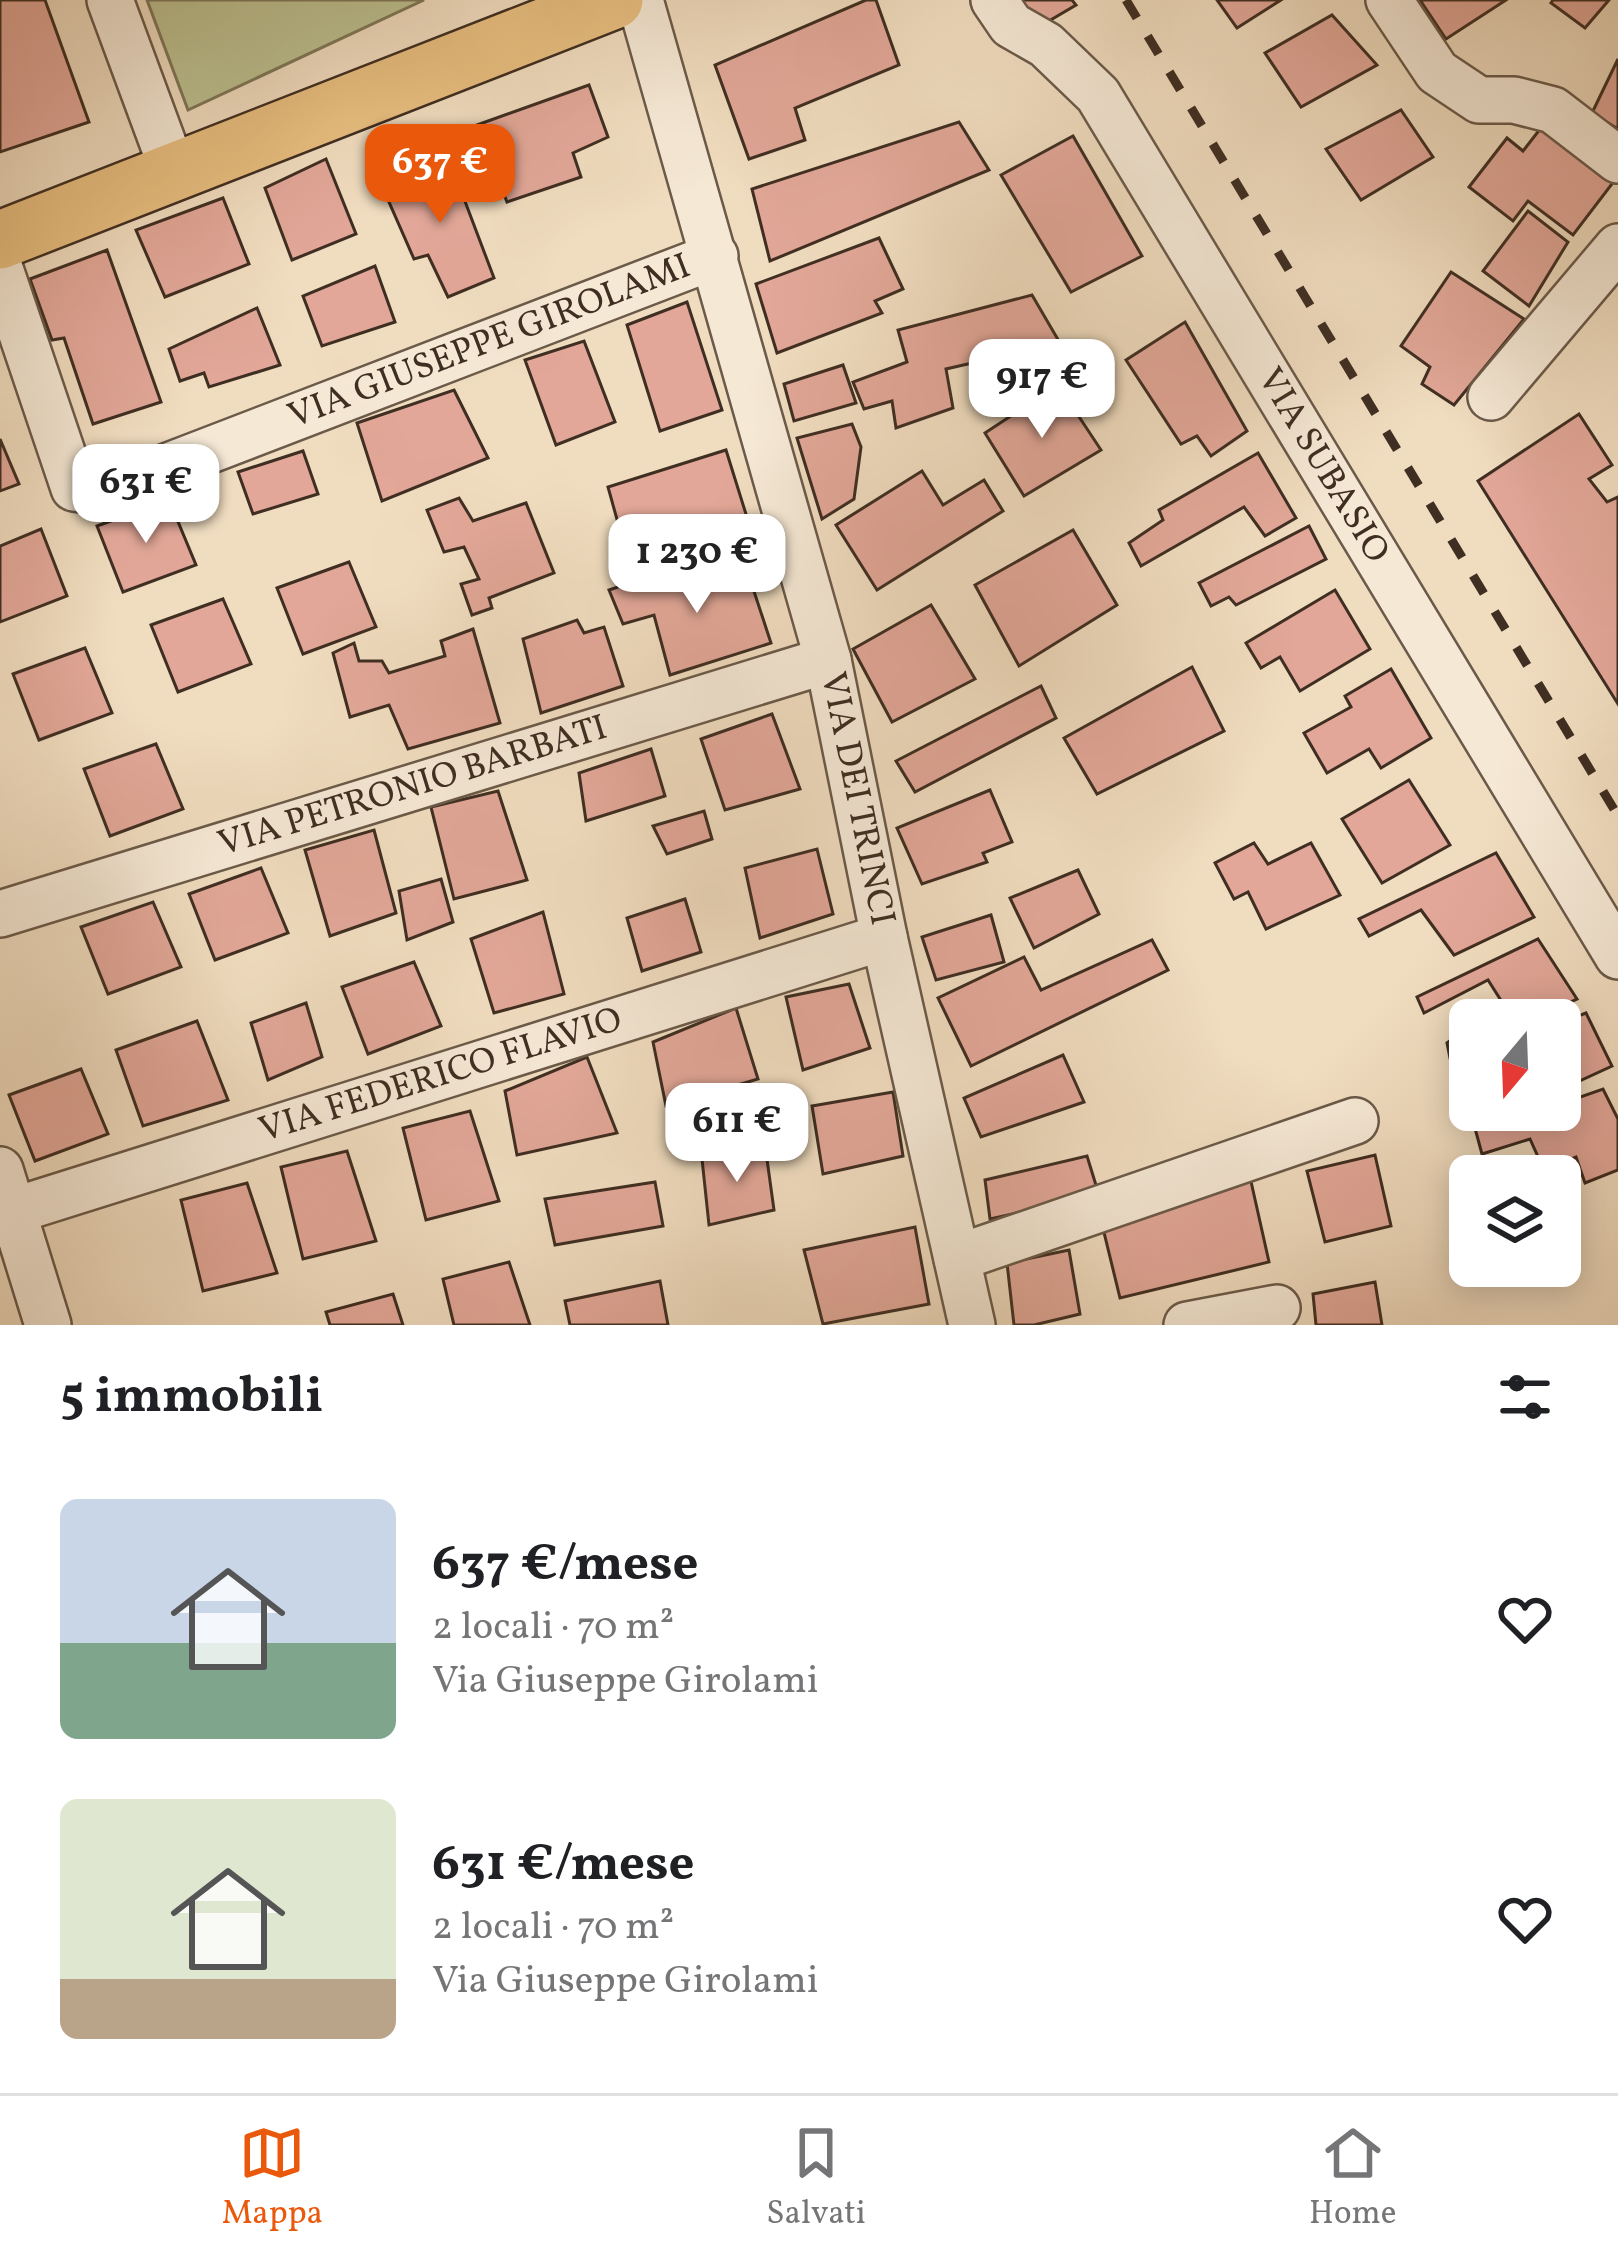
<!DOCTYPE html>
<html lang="it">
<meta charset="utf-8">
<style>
:root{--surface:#fff;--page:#f2f2f2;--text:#202124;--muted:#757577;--line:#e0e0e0;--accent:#ea580c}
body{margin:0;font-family:Vollkorn,serif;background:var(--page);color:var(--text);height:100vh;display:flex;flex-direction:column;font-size:45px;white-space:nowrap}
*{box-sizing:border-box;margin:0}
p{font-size:39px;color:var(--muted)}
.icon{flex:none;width:66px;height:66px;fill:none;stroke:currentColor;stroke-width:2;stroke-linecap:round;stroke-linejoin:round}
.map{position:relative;height:1325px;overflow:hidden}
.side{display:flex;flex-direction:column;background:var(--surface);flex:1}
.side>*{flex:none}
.needle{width:78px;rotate:199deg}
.buttons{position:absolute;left:1449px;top:999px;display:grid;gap:24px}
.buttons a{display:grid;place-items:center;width:132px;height:132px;border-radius:18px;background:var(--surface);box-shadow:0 6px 30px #0003;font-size:60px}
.price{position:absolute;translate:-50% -102px;padding:0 27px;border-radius:24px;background:#fff;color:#222;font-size:39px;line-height:78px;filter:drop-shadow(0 3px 6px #0008)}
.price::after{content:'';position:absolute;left:50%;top:72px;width:36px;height:27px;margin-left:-18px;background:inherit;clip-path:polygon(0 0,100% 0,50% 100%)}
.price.current{background:var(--accent);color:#fff}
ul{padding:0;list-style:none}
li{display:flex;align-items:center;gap:36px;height:300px;padding:0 60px}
li span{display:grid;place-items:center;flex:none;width:336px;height:240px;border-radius:18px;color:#555}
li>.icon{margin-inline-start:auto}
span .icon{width:144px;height:144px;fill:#fffc;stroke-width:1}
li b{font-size:51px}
h2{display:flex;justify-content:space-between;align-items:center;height:144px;padding:0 60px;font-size:51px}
.dock{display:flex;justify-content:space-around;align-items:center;height:168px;border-top:3px solid var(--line);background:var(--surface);font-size:33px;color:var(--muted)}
.dock a{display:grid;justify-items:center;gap:6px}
.dock .current{color:var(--accent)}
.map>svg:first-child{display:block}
</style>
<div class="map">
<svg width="1618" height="1325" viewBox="0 0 1618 1325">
<rect width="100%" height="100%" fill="#f0dcbf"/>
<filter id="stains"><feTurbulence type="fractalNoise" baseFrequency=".00167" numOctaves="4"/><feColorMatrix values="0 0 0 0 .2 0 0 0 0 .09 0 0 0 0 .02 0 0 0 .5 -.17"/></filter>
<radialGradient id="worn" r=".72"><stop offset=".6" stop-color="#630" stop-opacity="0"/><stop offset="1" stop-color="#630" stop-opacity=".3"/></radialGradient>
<polygon fill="#bcc090" stroke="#7e7759" stroke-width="3" points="147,0 424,0 188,110"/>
<g fill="#e2a798" stroke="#3f2e22" stroke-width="3">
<polygon points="0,0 45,0 89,122 0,152"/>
<polygon points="866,0 876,0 899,65 795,108 805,140 749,159 715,65"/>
<polygon points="1006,0 1072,0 1076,5 1037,28"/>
<polygon points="1217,0 1281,0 1237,28"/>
<polygon points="1420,0 1506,0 1446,39"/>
<polygon points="1553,0 1609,0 1585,28 1551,3"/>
<polygon points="1332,15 1377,65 1301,107 1265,53"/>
<polygon points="1618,59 1618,129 1592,113"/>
<polygon points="589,85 608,137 573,153 581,177 507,202 477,125"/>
<polygon points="1401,110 1433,157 1361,200 1326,149"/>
<polygon points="1547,120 1618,176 1573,235 1528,201 1513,221 1469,187 1507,138 1523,151"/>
<polygon points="959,122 989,170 770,261 752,189"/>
<polygon points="1073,136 1142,256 1071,292 1001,175"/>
<polygon points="326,159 356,234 292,260 265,188"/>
<polygon points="449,159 494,278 448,297 428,255 414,259 382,186"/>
<polygon points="223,198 249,264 165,297 136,230"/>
<polygon points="1528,211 1568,242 1529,306 1483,271"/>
<polygon points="879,238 903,289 875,301 882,313 777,353 756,284"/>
<polygon points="107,250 161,402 93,424 64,338 52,340 30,279"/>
<polygon points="375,266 395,322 322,346 303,296"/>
<polygon points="1451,272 1524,319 1454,405 1422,384 1430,367 1401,346"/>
<polygon points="1032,295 1060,343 946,369 953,408 896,428 892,401 864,409 853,382 907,362 898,330"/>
<polygon points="687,302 722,410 660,431 627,325"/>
<polygon points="257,308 280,365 209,387 204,373 180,381 169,349"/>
<polygon points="1185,322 1247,431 1211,456 1197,436 1181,444 1126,360"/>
<polygon points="584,341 615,422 556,445 525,360"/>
<polygon points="843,365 856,403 794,421 784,384"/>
<polygon points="1058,385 1101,450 1024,496 985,433"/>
<polygon points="454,390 488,458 382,501 357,423"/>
<polygon points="1579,414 1612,465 1589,479 1607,502 1618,497 1618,704 1478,481"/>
<polygon points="852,424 861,447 854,499 822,519 797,438"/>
<polygon points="0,439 19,484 0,491"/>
<polygon points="726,450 750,527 628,559 608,487"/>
<polygon points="303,451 318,494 253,514 238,472"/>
<polygon points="1258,453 1296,518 1265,536 1244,507 1141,566 1129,543 1163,520 1159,510"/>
<polygon points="922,471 943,505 984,480 1003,511 877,590 836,525"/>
<polygon points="459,498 473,521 526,503 554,573 489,598 492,608 472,615 461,584 479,579 464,547 444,552 427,510"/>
<polygon points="169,500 196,565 123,592 97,526"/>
<polygon points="1309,526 1326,559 1236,605 1229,597 1211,606 1199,583"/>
<polygon points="41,529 67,596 0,622 0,546"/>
<polygon points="1073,530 1117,605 1019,666 975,585"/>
<polygon points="349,562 376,627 303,654 277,588"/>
<polygon points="746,567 771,643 670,675 654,615 623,624 609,590 672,569 681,587"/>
<polygon points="1335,590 1370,649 1300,691 1280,657 1261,668 1246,643"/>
<polygon points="223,599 251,664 178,692 151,625"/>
<polygon points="931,605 975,679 892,722 853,649"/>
<polygon points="577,620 584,633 604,627 623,686 541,713 523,639"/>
<polygon points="473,629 500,723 408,749 389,705 350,717 333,653 354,643 359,661 382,661 389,673 445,656 441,641"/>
<polygon points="85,648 112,713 39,740 13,674"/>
<polygon points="1192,667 1224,731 1097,794 1064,738"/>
<polygon points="1391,669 1431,738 1381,768 1369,749 1327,773 1304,733 1351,707 1345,696"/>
<polygon points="1041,686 1056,718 915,792 896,761"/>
<polygon points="772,714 800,789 725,810 701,739"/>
<polygon points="156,744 183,809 110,836 84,769"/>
<polygon points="651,749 665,796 586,821 579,773"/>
<polygon points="1409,780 1450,845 1382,883 1342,819"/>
<polygon points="990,790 1012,842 983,853 987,862 922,884 897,828"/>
<polygon points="498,791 527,880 454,899 431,807"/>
<polygon points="704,811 712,839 667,854 653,826"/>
<polygon points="374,830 396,913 330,936 305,850"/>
<polygon points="1254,843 1268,864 1311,843 1340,895 1266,929 1248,892 1234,899 1215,863"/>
<polygon points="817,849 833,914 760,938 745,868"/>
<polygon points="1496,853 1534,917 1454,955 1421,910 1369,936 1359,919"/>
<polygon points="261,868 288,933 215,960 189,894"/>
<polygon points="1078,870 1099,914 1034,948 1010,898"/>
<polygon points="441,879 453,922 407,940 399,891"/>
<polygon points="685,899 701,952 642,971 627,918"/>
<polygon points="153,902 181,967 108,994 81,927"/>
<polygon points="543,912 564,994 494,1013 471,939"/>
<polygon points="991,915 1004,962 936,980 922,937"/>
<polygon points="1538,939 1577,999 1530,1020 1478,1020 1507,1010 1488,980 1424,1013 1417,997"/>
<polygon points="1152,940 1168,970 971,1066 938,998 1024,957 1041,990"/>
<polygon points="414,962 441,1026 368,1054 342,987"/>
<polygon points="849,984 870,1048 803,1070 786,997"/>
<polygon points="306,1003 322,1057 268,1080 251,1023"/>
<polygon points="736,1008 758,1079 666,1106 653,1042"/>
<polygon points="1586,1013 1612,1066 1560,1090 1560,1023"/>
<polygon points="197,1021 228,1100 143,1126 116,1050"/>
<polygon points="1470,1023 1470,1051 1450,1058 1447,1043 1462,1032 1461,1026"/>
<polygon points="1063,1055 1084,1102 981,1137 964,1098"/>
<polygon points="587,1057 617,1133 517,1155 505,1091"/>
<polygon points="1470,1061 1470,1110 1508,1110 1511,1121 1543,1110 1560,1110 1560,1104 1603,1089 1618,1119 1618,1170 1585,1183 1576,1157 1544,1170 1530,1139 1482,1154 1458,1066"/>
<polygon points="81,1069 108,1134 35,1161 9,1095"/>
<polygon points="893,1092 903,1156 823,1174 812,1106"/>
<polygon points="470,1111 499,1201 426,1220 403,1128"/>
<polygon points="765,1145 774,1210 709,1225 702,1159"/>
<polygon points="347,1151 376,1241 303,1259 281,1167"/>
<polygon points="1375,1155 1391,1226 1325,1242 1307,1171"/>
<polygon points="1087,1156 1099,1195 990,1219 985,1180"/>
<polygon points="1250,1177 1269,1262 1120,1298 1100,1216"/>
<polygon points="655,1182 663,1226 555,1245 545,1199"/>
<polygon points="247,1183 277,1273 203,1291 181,1200"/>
<polygon points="915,1227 929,1304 823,1324 804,1250"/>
<polygon points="1069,1250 1080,1314 1034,1325 1014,1325 1007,1263"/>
<polygon points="509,1262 530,1325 454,1325 443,1279"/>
<polygon points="660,1281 668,1325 570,1325 565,1301"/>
<polygon points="1375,1282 1382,1325 1316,1325 1313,1294"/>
<polygon points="393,1294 403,1325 330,1325 326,1312"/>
</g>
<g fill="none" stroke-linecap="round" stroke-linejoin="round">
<g stroke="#6b5a49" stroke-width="50">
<g id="minor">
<polyline points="110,0 174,173"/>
<path id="s1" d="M 640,0 L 828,660 L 884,937 L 972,1325"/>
<path id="s2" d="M 994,0 L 1011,25 L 1046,45 L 1098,95 L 1618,956"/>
<polyline points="1389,0 1437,72 1479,100 1514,100 1553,110 1618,160"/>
<path id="s3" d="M 0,269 L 74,488 L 101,492 L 715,256"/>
<polyline points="1491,397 1618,247"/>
<path id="s4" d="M 0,914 L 828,660"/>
<polyline points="0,1170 48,1325"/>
<path id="s5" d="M 0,1215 L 884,937"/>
<polyline points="957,1258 1355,1121"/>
<polyline points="1187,1325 1277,1308"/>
</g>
</g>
<g stroke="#3f2e22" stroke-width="62">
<polyline id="major" points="0,240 614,0"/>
</g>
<use href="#minor" stroke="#f5e8d5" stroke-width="45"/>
<use href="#major" stroke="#e8be80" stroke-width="57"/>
<polyline stroke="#3f2e22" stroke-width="9" stroke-dasharray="21 21" stroke-linecap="butt" points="1126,0 1618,816"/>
</g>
<g text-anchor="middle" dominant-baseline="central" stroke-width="9" stroke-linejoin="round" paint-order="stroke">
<g font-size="36" fill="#3f2e22" stroke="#f5e8d5">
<text stroke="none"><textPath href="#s3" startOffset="675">VIA GIUSEPPE GIROLAMI</textPath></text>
<text stroke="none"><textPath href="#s2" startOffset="576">VIA SUBASIO</textPath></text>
<text stroke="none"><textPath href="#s4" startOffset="432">VIA PETRONIO BARBATI</textPath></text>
<text stroke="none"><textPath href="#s1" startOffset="828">VIA DEI TRINCI</textPath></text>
<text stroke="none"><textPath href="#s5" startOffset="462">VIA FEDERICO FLAVIO</textPath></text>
</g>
</g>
<rect width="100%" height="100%" filter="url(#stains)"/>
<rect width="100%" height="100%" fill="url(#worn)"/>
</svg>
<div class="buttons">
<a><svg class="needle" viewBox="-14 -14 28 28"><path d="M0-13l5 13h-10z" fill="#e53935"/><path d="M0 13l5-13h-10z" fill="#757577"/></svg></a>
<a><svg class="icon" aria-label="layers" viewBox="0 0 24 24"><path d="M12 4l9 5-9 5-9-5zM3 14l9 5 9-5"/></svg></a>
</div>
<b class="price current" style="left:440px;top:226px">637 €</b>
<b class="price" style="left:1042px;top:441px">917 €</b>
<b class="price" style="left:146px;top:546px">631 €</b>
<b class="price" style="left:697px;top:616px">1 230 €</b>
<b class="price" style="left:737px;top:1185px">611 €</b>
</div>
<section class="side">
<h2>5 immobili<svg class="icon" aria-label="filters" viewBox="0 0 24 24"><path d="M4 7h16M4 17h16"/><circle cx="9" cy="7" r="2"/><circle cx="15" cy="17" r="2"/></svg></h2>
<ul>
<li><span style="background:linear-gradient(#c9d6e8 60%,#7fa58c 0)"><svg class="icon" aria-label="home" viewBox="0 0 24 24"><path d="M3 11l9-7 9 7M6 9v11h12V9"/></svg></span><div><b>637 €/mese</b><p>2 locali · 70 m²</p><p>Via Giuseppe Girolami</p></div><svg class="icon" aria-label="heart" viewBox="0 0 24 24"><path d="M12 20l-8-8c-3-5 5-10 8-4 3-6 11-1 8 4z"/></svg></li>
<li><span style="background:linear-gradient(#dfe7d0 75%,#b9a48a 0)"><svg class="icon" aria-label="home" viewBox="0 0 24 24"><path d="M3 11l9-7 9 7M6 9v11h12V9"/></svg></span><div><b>631 €/mese</b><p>2 locali · 70 m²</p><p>Via Giuseppe Girolami</p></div><svg class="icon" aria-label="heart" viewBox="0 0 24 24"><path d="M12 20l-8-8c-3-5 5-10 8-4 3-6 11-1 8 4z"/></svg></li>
</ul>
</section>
<nav class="dock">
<a class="current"><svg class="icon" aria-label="map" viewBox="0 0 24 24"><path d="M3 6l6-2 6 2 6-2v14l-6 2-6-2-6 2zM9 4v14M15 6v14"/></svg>Mappa</a>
<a><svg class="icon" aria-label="saved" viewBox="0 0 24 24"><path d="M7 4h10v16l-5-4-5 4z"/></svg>Salvati</a>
<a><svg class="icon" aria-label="home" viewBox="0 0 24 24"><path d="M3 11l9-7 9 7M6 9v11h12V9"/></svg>Home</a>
</nav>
